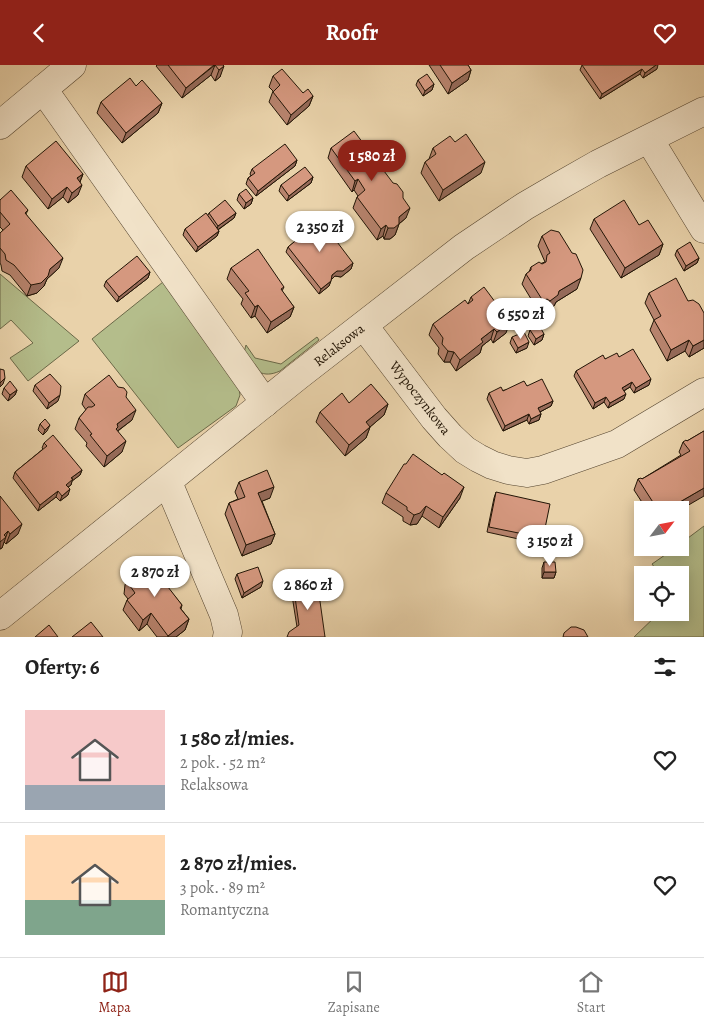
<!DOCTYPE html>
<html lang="pl">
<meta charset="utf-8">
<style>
:root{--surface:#fff;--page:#f6f6f6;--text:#222;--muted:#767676;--line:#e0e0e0;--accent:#8f2418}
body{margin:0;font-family:Alegreya,serif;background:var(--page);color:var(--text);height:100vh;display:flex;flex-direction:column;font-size:19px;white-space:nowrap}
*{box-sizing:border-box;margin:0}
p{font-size:16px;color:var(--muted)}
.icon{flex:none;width:28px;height:28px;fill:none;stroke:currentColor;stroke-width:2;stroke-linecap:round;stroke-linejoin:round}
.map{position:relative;height:572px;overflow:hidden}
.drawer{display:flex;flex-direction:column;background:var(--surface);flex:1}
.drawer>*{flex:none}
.needle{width:32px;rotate:58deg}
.controls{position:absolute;left:634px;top:436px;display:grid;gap:10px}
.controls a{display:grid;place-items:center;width:55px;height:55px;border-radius:0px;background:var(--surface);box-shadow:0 2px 12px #0003;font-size:25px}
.price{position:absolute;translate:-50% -42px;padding:0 11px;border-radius:18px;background:#fff;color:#222;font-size:16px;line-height:32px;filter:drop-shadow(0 1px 2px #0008)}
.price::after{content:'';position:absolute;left:50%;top:30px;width:15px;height:11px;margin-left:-8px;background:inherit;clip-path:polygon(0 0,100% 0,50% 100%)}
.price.on{background:var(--accent);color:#fff}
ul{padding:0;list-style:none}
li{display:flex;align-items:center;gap:15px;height:125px;padding:0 25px}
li+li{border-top:1px solid var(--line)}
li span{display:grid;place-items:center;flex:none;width:140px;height:100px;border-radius:0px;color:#555}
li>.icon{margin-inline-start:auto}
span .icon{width:60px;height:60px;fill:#fffc;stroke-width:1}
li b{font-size:21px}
h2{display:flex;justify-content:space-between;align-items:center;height:60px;padding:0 25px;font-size:21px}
header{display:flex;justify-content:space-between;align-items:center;height:65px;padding:0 25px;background:var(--accent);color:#fff;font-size:22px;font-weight:700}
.tabs{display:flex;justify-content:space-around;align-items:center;height:70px;border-top:1px solid var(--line);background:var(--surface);font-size:14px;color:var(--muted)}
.tabs a{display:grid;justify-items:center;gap:2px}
.tabs .on{color:var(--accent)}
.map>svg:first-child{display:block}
</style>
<header><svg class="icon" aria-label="back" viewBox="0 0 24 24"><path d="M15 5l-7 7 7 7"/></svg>Roofr<svg class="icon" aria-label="heart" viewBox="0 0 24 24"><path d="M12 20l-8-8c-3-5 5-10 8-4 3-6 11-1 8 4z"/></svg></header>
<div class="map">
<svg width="704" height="572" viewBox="0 0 704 572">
<rect width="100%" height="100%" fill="#e9d2aa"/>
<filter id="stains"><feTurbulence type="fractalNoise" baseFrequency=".004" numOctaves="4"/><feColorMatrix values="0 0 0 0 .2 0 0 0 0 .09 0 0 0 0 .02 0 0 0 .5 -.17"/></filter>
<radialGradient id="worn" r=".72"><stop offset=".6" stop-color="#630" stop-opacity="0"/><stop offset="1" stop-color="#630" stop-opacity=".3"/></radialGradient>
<g fill="#b4bd8b" stroke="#6b6948">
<polygon points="0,209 79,276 28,316 10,293 33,278 11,255 0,264"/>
<polygon points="163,217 239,324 240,330 236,341 178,383 92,274"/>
<path d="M 317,272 L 319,275 L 280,306 C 262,314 256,305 242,295 L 246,280 L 255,293 L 281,299 Z"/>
<polygon points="704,461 704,572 634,572 659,548 680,548 680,510 660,510 652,499 675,483 680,482 680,479"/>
</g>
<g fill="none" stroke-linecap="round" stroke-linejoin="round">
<g stroke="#54442f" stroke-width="29">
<g id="minor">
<polyline points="43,24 265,338"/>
<polyline points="0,60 72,0"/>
<polyline points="649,74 704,164"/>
<polyline points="364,261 434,353 450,371 465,385 478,393 492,400 508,405 527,408 543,405 617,379 704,327"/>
<polyline points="165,419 172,427 224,550 228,567 227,572"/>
<polyline points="0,551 298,311 464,182 525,141 561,120 598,99 704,46"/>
</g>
</g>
<use href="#minor" stroke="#f1e2c8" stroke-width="28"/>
</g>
<g fill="#b7836d" stroke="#221506">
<polygon points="157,0 223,0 220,12 215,16 211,10 182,33 156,1"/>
<polygon points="429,0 468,0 471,5 468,15 448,29"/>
<polygon points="582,0 657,4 643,13 640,9 600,34 580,5"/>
<polygon points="273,11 303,28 313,31 309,41 287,60 269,37 273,26 269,22"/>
<polygon points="418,15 434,19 432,25 423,31 416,20"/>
<polygon points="136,21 162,38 158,48 122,78 97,48 101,37"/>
<polygon points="455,77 481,108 439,136 421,108 425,97 429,94 433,83"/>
<polygon points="331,83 403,133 406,153 399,159 395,170 390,174 384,174 383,171 377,175 353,143 357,132 358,131 354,125 352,127 328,93"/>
<polygon points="297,95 295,101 256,131 246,119 248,113 251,111 250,109 252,104"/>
<polygon points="26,101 83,109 80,117 78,130 68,138 63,132 48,144 22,112"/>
<polygon points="313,112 311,118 287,136 279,126 281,120"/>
<polygon points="239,129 253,133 251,139 244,144 237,135"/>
<polygon points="0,135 28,145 26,149 59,203 47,214 44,221 37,228 27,231 10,210 2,206 1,200 0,198 0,168 3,165 0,162"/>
<polygon points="209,148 236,148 234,153 218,165 219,166 217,171 196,187 183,170 185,164 208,150"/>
<polygon points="594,154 639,160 663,179 659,190 621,213 590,164"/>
<polygon points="300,168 353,198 351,204 341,212 335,211 331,215 329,221 319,229 286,187 288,182 298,174"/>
<polygon points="542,171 577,224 556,237 554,241 546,246 543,245 539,247 522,219 526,209 529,207 531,202 545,197 538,181"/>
<polygon points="677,185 699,193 697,198 684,206 675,190"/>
<polygon points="231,203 284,222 282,226 294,242 290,252 267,268 255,251 251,253 241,239 243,234 227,214"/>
<polygon points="150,207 148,213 117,237 104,221 106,216"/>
<polygon points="649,228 688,236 704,283 689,292 685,286 667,296 650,265 654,255 645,238"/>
<polygon points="471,232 506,268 493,278 491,274 482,281 480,288 456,306 450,297 444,297 438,289 439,283 429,270 433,259 468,239"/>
<polygon points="530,265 544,269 542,275 534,280 528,271"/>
<polygon points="512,272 527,283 516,288 510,278"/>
<polygon points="619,292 649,320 634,328 630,322 624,326 624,334 608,343 604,337 593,344 574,311 576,306 605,294"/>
<polygon points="35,320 58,336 47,344 33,326"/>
<polygon points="527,321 553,336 551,341 540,347 541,349 539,355 529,359 527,355 503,366 487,334 489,328"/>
<polygon points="4,323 17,325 15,330 8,336 2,329"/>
<polygon points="85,329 126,332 132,355 118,366 122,387 104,402 86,381 87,378 75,364 79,353 86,345 82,339"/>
<polygon points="349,338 388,339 384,350 370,362 366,373 345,391 316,357 320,347"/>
<polygon points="40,359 47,366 43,370 38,365"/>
<polygon points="704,366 680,445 647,445 634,425 638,414 642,414 681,390 679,387 683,377 687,376"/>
<polygon points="44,378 82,405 80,410 72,416 71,420 68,422 68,430 60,436 56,432 38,446 13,413 15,407 43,384 42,383"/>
<polygon points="239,417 270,433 262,436 275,469 271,479 242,491 225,449 229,438 238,434 235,427"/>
<polygon points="496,427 543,473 541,479 487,467 494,433"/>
<polygon points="386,428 460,433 439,463 422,451 417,459 410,460 403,456 403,452 382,438"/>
<polygon points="0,431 18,469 6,479 4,477 2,483 0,484"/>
<polygon points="544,497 556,507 554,513 542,513 542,503"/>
<polygon points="129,509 168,523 182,540 181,544 189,554 185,565 176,572 157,572 147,559 139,566 123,545 127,535 128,534 124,529 125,520"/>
<polygon points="237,509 261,522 242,533 235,514"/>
<polygon points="293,518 325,572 297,562 291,524"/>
</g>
<g fill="#956a59" stroke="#221506">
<polygon points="215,0 211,10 182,33 186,23"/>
<polygon points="656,0 658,0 657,4 643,13 645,8"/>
<polygon points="224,1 220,12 215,16 219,5"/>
<polygon points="642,4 640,9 600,34 602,29"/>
<polygon points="471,5 468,15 448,29 452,18"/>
<polygon points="434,19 432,25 423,31 425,26"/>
<polygon points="313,31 309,41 287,60 291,50"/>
<polygon points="162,38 158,48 122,78 126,68"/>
<polygon points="297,95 295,101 256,131 258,126"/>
<polygon points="485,97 481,108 439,136 443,125"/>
<polygon points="83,109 79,119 77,113"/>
<polygon points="313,112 311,118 287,136 289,131"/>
<polygon points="358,114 354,125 352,127 355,116"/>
<polygon points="82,120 78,130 68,138 72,128"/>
<polygon points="67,122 63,132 48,144 52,134"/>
<polygon points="253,133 251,139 244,144 246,138"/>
<polygon points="410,143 406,153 395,162 399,152"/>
<polygon points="236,148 234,153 216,166 218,161"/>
<polygon points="399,159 395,170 390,174 384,174 388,163"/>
<polygon points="386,160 383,171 377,175 381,164"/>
<polygon points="219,166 217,171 196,187 198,182"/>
<polygon points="663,179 659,190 621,213 625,203"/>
<polygon points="63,193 59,203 47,214 44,221 37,228 27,231 31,220"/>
<polygon points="699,193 697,198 684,206 686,201"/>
<polygon points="353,198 351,204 341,212 335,211 330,216 332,210 337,206"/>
<polygon points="150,207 148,213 117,237 119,232"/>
<polygon points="581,213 577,224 556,237 554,241 546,246 550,236 559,226"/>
<polygon points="331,216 329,221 319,229 321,224"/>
<polygon points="547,234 543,245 539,247 543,236"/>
<polygon points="258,240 255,251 251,253 255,242"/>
<polygon points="294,242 290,252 267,268 271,257"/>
<polygon points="510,257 506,268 493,278 497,267"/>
<polygon points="494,264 491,274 482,281 480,288 456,306 460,295 481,274"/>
<polygon points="544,269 542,275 534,280 536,274"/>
<polygon points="689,275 685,286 667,296 671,285"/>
<polygon points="704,275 704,283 689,292 693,281"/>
<polygon points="529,277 527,283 516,288 518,283"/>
<polygon points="448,286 454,287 450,297 444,297"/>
<polygon points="5,313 3,319 0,322 0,318"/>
<polygon points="651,314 649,320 634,328 636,323"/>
<polygon points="632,317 630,322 620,328 622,323"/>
<polygon points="17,325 15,330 8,336 10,330"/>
<polygon points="626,329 624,334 608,343 610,338"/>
<polygon points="60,330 58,336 47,344 49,338"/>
<polygon points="606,332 604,337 593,344 595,338"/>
<polygon points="553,336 551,341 536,349 538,343"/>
<polygon points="388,339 384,350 363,368 366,357"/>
<polygon points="136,345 132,355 116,367 117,359"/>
<polygon points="529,349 527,355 503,366 505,361"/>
<polygon points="541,349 539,355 529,359 531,354"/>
<polygon points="50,360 47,366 43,370 45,365"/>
<polygon points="370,362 366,373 345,391 349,380"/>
<polygon points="126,376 122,387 104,402 107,391"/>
<polygon points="82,405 80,410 72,416 71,420 64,425 66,420 71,413"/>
<polygon points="274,422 270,433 255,439 258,428"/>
<polygon points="464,422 460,433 439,463 443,452"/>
<polygon points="704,423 704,431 680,445 666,445"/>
<polygon points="70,424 68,430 60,436 62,431"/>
<polygon points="58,426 56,432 38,446 40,440"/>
<polygon points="426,441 422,451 417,459 410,460 414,450"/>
<polygon points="22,459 18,469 6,479 10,469"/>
<polygon points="8,466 2,483 0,484 0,477 4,470"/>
<polygon points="275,469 271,479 242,491 246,480"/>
<polygon points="544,507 556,507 554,513 542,513"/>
<polygon points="263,516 261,522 242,533 244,528"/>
<polygon points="151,548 147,559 139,566 143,555"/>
<polygon points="189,554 185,565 176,572 168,572 168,571"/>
</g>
<g fill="#d5987f" stroke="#221506">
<polygon points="168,0 214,0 186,23"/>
<polygon points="215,0 223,0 224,1 219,5"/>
<polygon points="440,0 468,0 471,5 452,18"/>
<polygon points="582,0 656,0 645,8 642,4 602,29"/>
<polygon points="282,4 303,28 308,24 313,31 291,50 273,27 280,20 273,11"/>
<polygon points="427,9 434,19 425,26 418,15"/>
<polygon points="130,13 136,21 142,15 162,38 126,68 101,37"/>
<polygon points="354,66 393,118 397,119 403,127 403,133 410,143 399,152 399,159 394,163 388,163 386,160 381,164 357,132 365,125 358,114 355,116 331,83"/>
<polygon points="466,69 485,97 443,125 425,97 436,89 433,83 450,71 455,77"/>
<polygon points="56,76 83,109 77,113 82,120 72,128 67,122 52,134 26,101"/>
<polygon points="285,79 297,95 258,126 248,113 255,108 252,104"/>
<polygon points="305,102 313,112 289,131 281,120"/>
<polygon points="246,124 253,133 246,138 239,129"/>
<polygon points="11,125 28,145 25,148 63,193 50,204 48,211 41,218 31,220 14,200 6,195 5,189 0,183 0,168 10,159 0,147 0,135"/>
<polygon points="225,135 236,148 218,161 209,148"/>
<polygon points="624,135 639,160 648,155 663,179 625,203 594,154"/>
<polygon points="206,148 219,166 198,182 185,164"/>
<polygon points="319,153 353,198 343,206 337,206 332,210 331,216 321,224 288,182 300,172 300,168"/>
<polygon points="551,165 559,167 572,188 576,189 583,205 581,213 559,226 558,230 550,236 547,234 543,236 526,209 531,205 531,202 539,197 542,199 546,197 547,190 550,188 542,171"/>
<polygon points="690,177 699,193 686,201 677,185"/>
<polygon points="258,184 284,222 281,224 294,242 271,257 258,240 255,242 245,228 249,226 231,203"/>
<polygon points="137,191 150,207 119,232 106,216"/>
<polygon points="676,213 688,236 693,235 699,239 704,248 704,275 693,281 689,275 671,285 654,255 661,251 649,228"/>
<polygon points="484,222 510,257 497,267 494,264 481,274 483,277 460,295 454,287 448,286 442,279 443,273 433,259 465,235 468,239 473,235 471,232"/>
<polygon points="539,260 544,269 536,274 530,265"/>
<polygon points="524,267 529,277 518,283 512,272"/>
<polygon points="633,284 651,314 636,323 632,317 622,323 626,329 610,338 606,332 595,338 576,306 603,290 605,294 617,288 619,292"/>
<polygon points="0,304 4,305 5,313 0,318"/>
<polygon points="50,309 61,321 60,330 49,338 35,320"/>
<polygon points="109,310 118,322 124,323 127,327 126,332 136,345 117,359 118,362 116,364 126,376 107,391 90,370 92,369 79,353 88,342 92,342 95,340 85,329"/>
<polygon points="542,314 553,336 538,343 541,349 531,354 529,349 505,361 489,328 501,322 503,326 524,316 527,321"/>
<polygon points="10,316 17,325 10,330 4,323"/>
<polygon points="371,319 388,339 366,357 370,362 349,380 320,347 342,328 349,338"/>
<polygon points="45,354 50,360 45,365 40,359"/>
<polygon points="704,366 704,423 666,445 658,445 638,414 641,413 642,414 690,386 683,377 686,375 687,376"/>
<polygon points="53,370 82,405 71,413 73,414 66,420 70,424 62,431 58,426 40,440 15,407 47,381 44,378"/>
<polygon points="413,389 442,410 444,408 464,422 443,452 426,441 420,448 414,450 407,445 407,442 386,428 404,399 406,399"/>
<polygon points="267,405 274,422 258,428 275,469 246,480 229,438 245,432 239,417"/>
<polygon points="496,427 550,439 543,473 489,462"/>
<polygon points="0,431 22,459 10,469 8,466 4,470 6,472 0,477"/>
<polygon points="147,496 159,510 160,508 167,512 169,520 168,522 182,540 180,543 189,554 168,571 151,548 143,555 127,535 135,528 128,518 129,509"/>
<polygon points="544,497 555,497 556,507 544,507"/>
<polygon points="258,502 263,516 244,528 237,509"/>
<polygon points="317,515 325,572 287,572 289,567 299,560 293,518"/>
<polygon points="91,557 103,572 72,572"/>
<polygon points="49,560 58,572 35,572"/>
<polygon points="571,562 576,562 584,565 588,572 563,572 564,568"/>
</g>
<g text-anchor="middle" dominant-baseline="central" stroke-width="4" stroke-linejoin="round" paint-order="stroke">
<g font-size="14" fill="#221506" stroke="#f1e2c8">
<text transform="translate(339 280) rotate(-38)">Relaksowa</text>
<text transform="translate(420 333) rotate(52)">Wypoczynkowa</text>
</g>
</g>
<rect width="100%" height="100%" filter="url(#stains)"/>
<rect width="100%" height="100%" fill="url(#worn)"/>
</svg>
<div class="controls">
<a><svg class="needle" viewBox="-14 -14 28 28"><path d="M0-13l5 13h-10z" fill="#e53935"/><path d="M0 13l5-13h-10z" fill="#767676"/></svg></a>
<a><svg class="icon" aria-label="locate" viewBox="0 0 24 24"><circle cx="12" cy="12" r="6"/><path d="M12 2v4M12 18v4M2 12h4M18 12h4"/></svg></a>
</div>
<b class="price on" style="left:372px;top:117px">1 580 zł</b>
<b class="price" style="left:320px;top:188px">2 350 zł</b>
<b class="price" style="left:521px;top:275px">6 550 zł</b>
<b class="price" style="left:550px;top:502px">3 150 zł</b>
<b class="price" style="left:155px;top:533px">2 870 zł</b>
<b class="price" style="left:308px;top:546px">2 860 zł</b>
</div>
<section class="drawer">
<h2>Oferty: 6<svg class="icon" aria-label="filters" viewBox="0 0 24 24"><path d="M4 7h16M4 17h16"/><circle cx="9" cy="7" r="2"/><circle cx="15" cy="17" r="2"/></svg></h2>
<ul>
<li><span style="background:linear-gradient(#f6c9c9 75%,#9aa5b1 0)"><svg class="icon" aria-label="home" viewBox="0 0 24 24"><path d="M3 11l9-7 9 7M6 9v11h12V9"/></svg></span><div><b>1 580 zł/mies.</b><p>2 pok. · 52 m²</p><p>Relaksowa</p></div><svg class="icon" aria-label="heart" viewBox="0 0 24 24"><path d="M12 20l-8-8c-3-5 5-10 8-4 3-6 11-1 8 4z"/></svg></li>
<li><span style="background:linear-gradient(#ffd9b3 65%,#7fa58c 0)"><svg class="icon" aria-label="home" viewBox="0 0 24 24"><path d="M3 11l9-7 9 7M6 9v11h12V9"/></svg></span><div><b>2 870 zł/mies.</b><p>3 pok. · 89 m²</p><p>Romantyczna</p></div><svg class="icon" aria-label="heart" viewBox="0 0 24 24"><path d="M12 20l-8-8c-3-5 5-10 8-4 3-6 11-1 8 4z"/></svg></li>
</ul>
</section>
<nav class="tabs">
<a class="on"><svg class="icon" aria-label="map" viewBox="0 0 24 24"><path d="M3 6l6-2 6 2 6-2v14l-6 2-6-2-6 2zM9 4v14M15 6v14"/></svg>Mapa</a>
<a><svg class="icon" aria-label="saved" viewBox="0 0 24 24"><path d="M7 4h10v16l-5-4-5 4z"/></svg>Zapisane</a>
<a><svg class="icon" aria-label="home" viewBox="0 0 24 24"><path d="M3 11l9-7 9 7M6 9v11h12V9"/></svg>Start</a>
</nav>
